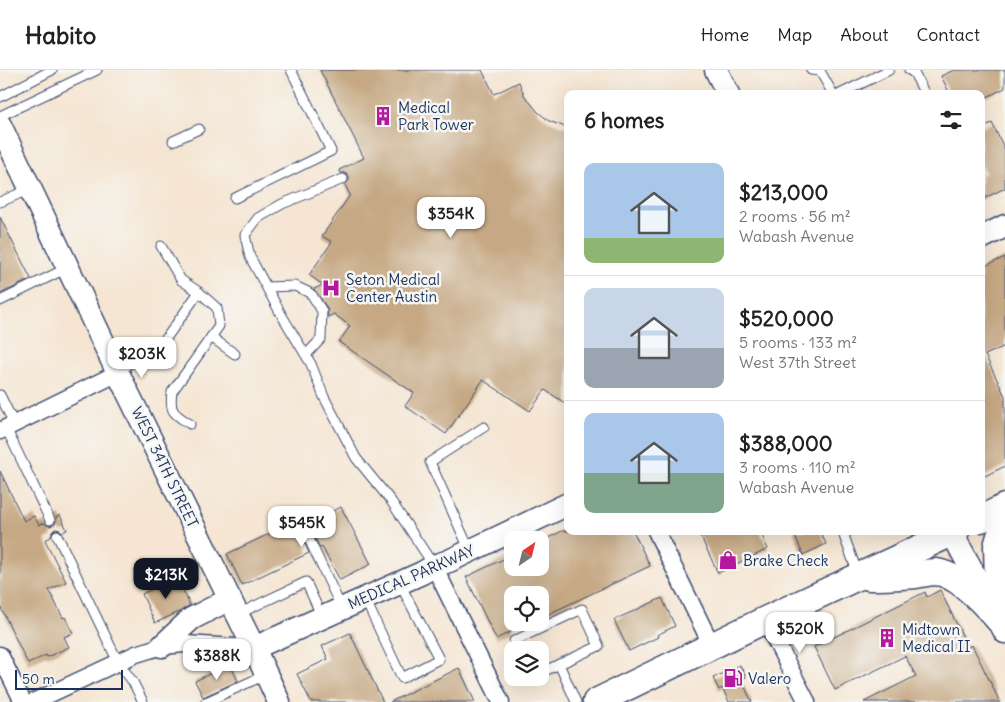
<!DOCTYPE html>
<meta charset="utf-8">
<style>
:root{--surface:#fff;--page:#f6f6f6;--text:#222;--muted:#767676;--line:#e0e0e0;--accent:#111827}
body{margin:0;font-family:Delius,sans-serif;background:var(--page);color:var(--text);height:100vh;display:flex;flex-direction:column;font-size:19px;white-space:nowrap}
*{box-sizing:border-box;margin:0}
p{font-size:16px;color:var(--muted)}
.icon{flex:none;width:28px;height:28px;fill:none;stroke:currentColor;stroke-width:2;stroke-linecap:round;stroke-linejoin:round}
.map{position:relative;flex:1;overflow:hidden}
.panel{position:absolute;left:564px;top:20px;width:421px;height:445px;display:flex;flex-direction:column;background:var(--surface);border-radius:10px;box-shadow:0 5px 20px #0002}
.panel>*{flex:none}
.needle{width:32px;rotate:35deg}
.buttons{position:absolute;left:504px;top:461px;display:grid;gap:10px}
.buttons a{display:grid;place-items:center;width:45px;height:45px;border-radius:10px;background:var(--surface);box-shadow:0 5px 20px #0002;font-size:25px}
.scale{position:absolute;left:15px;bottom:12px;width:108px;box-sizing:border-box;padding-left:5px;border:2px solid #1b2f5e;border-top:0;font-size:14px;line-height:18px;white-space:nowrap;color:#1b2f5e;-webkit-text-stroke:4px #f6f6f2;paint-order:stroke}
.price{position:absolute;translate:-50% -42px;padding:0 11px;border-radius:10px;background:#fff;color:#222;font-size:16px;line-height:32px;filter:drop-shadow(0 1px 2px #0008)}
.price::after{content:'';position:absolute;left:50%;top:30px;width:15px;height:11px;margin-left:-8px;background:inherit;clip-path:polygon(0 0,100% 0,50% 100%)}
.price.on{background:var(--accent);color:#fff}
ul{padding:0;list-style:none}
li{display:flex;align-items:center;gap:15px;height:125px;padding:0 20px}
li+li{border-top:1px solid var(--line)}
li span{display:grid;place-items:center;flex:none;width:140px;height:100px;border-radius:10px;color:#555}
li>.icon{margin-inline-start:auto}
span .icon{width:60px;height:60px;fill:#fffc;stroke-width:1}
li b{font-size:21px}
h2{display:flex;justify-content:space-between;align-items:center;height:60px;padding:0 20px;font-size:21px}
header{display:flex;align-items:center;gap:30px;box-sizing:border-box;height:70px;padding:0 25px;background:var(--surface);border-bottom:1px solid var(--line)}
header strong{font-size:24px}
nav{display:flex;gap:28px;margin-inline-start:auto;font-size:18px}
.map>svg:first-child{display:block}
</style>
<header>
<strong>Habito</strong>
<nav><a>Home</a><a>Map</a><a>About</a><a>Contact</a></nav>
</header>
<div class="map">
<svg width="1005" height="632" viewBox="0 0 1005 632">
<rect width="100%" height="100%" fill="#f6f6f2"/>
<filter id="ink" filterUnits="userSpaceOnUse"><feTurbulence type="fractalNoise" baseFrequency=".02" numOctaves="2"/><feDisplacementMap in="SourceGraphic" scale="10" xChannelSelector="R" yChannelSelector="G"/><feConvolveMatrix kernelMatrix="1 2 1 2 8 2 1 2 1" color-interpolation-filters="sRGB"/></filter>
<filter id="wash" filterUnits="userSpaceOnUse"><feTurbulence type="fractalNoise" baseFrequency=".0096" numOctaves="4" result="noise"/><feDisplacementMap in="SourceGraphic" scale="20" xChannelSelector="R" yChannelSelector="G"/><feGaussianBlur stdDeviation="1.12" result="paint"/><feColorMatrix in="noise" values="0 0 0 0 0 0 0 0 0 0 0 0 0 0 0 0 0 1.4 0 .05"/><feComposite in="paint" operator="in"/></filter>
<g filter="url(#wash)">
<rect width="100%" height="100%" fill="#f5e5d2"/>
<g id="blocks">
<g fill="#c6a984">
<polygon points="320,0 482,0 494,24 519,12 524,25 538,42 549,51 568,58 568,335 545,320 530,341 483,310 446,364 405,336 414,323 339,272 350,256 334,244 328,247 327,238 314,219 323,215 309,205 332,172 322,166 350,125 345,115 349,110 349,106 344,103 341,103 339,100 364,88"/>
<polygon points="954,0 1005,0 1005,18 981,30 981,24 950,24 941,6"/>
<polygon points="992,53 1005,80 1005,118 981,130 981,105 986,103 981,94 981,58"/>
<polygon points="0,147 31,209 0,224"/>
<polygon points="1005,187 1005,276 985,285 1005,326 1005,396 981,408 981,198"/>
<polygon points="0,401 24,451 34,446 39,455 44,453 47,455 50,456 55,454 56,451 56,447 60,445 67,460 62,462 60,460 55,459 52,462 51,467 45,470 66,512 49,520 63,548 65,547 73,563 64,567 69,577 47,587 46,585 28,594 0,536"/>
<polygon points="341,437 371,494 340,510 322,477 320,478 313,464 308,461 303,463 302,467 309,483 242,515 227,484 290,454 293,461"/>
<polygon points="562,461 633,461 650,496 540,548 540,525 512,525 512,561 496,569 466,507 512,485 512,498 540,498 540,472"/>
<polygon points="698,461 760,461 768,479 718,503"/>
<polygon points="793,461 820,461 826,474 803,485"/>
<polygon points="177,507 190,535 181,541 155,553 142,524"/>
<polygon points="940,520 968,577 972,575 1000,632 864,632 916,606 905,586 835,620 814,577 925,522 927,527"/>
<polygon points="662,528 675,556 657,565 658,567 629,581 614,550"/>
<polygon points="350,563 383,632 311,632 297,604 328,589 322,576"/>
<polygon points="230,594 238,611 203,627 195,611"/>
<polygon points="740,595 746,607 741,609 752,632 729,632 722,618 719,620 713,608"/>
<polygon points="459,598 475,632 390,632"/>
</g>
</g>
</g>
<g filter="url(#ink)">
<use href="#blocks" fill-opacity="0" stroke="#3c4a6f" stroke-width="1"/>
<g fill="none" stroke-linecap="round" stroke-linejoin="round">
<g stroke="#3c4a6f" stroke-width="11">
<g id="lane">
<polyline points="811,0 820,1 833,24"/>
<polyline points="909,0 914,3 925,24"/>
<polyline points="840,24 889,0"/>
<polyline points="0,27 52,0"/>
<polyline points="0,46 97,0"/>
<polyline points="173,71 199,59"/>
<polyline points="343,109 282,134 258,148 245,165 250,187 281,244 311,294 324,327 356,388 391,431 434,496"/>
<polyline points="235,128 331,81 291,0"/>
<polyline points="0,132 30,119"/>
<path d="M 161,176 L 181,210 L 199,222 L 217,238 L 219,256 L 172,322 C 169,342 174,344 190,354"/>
<polyline points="267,217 295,216 308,222 312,225 322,241 321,269 306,285"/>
<polyline points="0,231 67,198"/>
<polyline points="211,267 235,284"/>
<polyline points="119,303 134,289 162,274 199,222"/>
<polyline points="0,325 14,354"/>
<polyline points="6,358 50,450"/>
<polyline points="848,461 844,466 858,504"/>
<polyline points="57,465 118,592 133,612 143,632"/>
<polyline points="308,467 342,539"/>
<polyline points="470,481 430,392 484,357"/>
<polyline points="365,529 402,608 439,589 400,514"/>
<polyline points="238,544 306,512 322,547"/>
<polyline points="518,580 514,571 582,539 599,576 540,603"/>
<polyline points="559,594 576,632"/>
<polyline points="206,632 265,605"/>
</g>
</g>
<g stroke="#3c4a6f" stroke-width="19">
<g id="street">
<polyline points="0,361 118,303"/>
<polyline points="656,461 712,576"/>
<polyline points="434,496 501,632"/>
<polyline points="765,550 807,632"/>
<polyline points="0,585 23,632"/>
<polyline points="33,632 136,584 162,576 184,574 254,578"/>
</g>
</g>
<g stroke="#3c4a6f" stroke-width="25">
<g id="secondary">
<polyline points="716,0 728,24"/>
<polyline points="0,55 118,303 254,578 279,632"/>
<polyline points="981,168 1005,156"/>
<polyline points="951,461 1005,562"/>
<polyline points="162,576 191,549 230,529"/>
<polyline points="254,578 422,503 434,496 449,491 568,434"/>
</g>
</g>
<g stroke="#3c4a6f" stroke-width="29">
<g id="primary">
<polyline points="981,449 1005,437"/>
<path d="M 869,507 C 885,507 900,506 916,505 C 922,504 929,502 935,502 C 957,503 985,534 999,550"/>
<polyline points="999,550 997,476 1000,466 1005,457"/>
<polyline points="596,632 765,550 956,461"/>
</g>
</g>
<use href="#lane" stroke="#fff" stroke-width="9"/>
<use href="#street" stroke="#fff" stroke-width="16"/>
<use href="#secondary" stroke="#fff" stroke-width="22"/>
<use href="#primary" stroke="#fff" stroke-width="26"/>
</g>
</g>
<defs>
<g id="building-bare" transform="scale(1.5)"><path d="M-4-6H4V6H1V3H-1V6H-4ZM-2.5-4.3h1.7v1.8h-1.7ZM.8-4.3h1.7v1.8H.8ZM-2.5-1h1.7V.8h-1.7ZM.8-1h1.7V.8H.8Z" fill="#b5179e" stroke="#f6f6f2" stroke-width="2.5" paint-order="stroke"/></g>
<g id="hospital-bare" transform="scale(1.5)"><path d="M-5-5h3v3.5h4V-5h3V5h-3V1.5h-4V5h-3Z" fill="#b5179e" stroke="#f6f6f2" stroke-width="2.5" paint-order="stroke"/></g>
<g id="shop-bare" transform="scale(1.5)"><path d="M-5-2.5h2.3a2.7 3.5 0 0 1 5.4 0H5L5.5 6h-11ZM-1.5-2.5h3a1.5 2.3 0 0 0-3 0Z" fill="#b5179e" stroke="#f6f6f2" stroke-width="2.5" paint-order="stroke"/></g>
<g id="fuel-bare" transform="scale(1.5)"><path d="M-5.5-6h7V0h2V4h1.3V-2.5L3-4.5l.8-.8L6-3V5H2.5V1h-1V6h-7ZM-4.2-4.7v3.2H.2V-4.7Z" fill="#b5179e" stroke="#f6f6f2" stroke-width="2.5" paint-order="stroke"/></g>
</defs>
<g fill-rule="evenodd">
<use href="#building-bare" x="383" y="46"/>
<use href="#hospital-bare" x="331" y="218"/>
<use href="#shop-bare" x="728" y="490"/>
<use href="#building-bare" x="887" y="568"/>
<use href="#fuel-bare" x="733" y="608"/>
</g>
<g text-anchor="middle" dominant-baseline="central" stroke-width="5" stroke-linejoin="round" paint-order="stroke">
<g font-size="15" fill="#1b2f5e" stroke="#f6f6f2" text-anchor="start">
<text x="398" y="37">Medical<tspan x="398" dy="17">Park Tower</tspan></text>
<text x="346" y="209">Seton Medical<tspan x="346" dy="17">Center Austin</tspan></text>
<text x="743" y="490">Brake Check</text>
<text x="902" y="559">Midtown<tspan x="902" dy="17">Medical II</tspan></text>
<text x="748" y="608">Valero</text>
</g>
<g font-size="15" fill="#1b2f5e" stroke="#f6f6f2">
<text transform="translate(165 397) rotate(64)">WEST 34TH STREET</text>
<text transform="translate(411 507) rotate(-24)">MEDICAL PARKWAY</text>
</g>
</g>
</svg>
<div class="buttons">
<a><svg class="needle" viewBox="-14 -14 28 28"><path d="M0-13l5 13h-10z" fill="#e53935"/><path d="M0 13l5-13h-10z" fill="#767676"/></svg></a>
<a><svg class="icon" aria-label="locate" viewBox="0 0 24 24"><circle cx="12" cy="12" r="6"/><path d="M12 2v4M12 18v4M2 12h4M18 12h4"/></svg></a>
<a><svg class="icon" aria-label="layers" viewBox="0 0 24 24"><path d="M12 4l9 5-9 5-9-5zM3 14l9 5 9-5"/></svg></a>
</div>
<div class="scale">50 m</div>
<b class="price" style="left:451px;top:169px">$354K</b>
<b class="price" style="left:142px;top:309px">$203K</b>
<b class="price" style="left:302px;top:478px">$545K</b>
<b class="price on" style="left:166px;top:530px">$213K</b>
<b class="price" style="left:800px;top:584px">$520K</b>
<b class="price" style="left:217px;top:611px">$388K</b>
<section class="panel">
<h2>6 homes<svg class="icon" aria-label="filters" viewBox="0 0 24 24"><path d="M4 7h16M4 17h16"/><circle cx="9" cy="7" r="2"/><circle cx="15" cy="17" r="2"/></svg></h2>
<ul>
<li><span style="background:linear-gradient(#a9c7e8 75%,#8fb573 0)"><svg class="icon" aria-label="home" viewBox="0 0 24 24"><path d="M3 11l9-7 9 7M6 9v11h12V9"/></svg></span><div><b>$213,000</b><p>2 rooms · 56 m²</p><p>Wabash Avenue</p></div></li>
<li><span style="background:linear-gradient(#c9d6e8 60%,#9aa5b1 0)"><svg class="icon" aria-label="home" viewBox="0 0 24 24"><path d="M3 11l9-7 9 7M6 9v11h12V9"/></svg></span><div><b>$520,000</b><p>5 rooms · 133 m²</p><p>West 37th Street</p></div></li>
<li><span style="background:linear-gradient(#a9c7e8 60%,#7fa58c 0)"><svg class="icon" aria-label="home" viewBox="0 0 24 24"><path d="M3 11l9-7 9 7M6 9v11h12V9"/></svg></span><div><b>$388,000</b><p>3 rooms · 110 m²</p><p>Wabash Avenue</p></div></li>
</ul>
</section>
</div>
